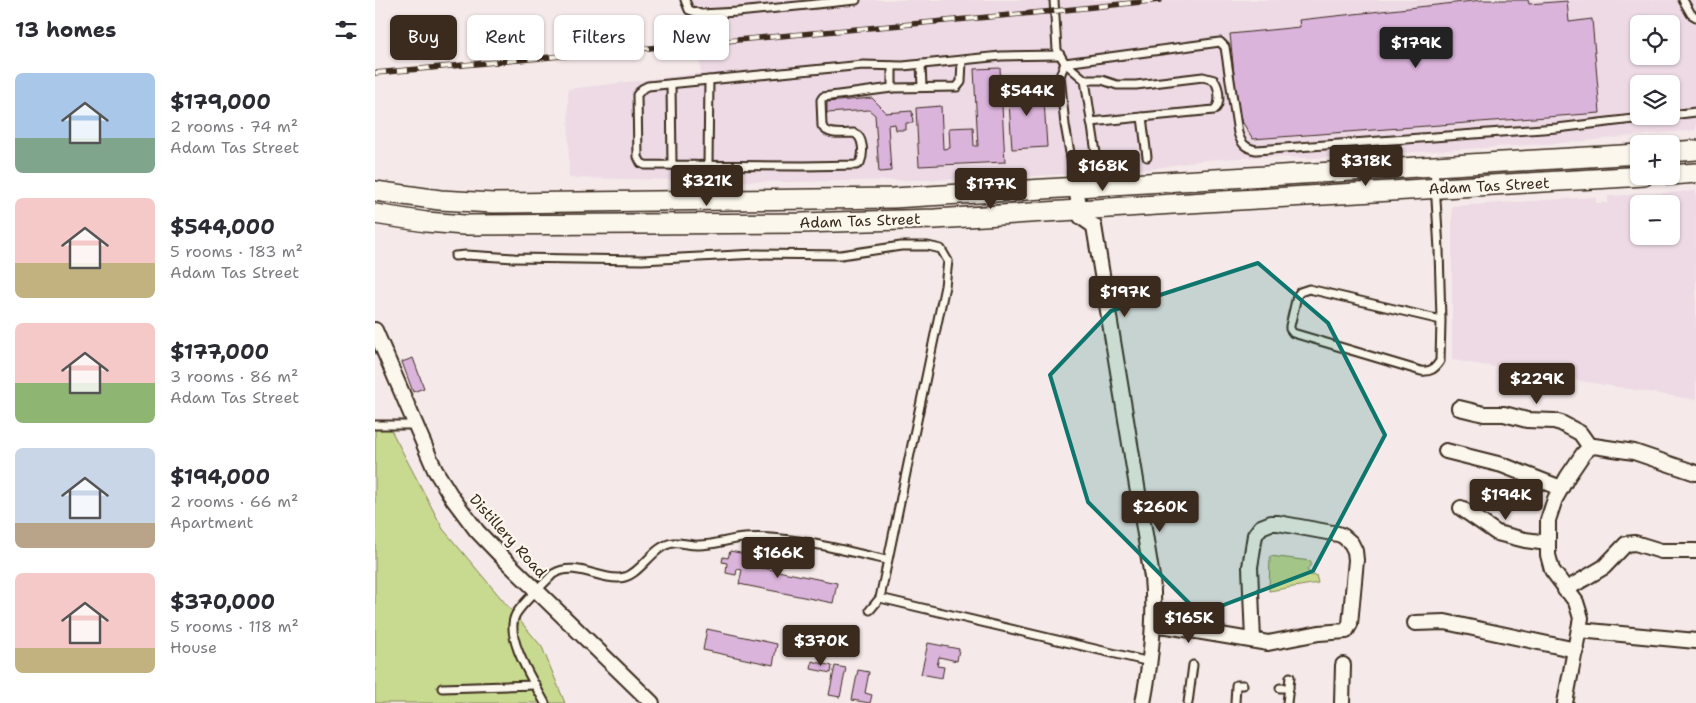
<!DOCTYPE html>
<meta charset="utf-8">
<style>
:root{--surface:#fff;--page:#f7f7f7;--text:#2b2b33;--muted:#7c7c81;--accent:#3b2a1e}
body{margin:0;font-family:"Shantell Sans",sans-serif;background:var(--page);color:var(--text);height:100vh;display:flex;flex-direction:column;font-size:19px;white-space:nowrap}
*{box-sizing:border-box;margin:0}
p{font-size:16px;color:var(--muted)}
.icon{flex:none;width:28px;height:28px;fill:none;stroke:currentColor;stroke-width:2;stroke-linecap:round;stroke-linejoin:round}
.map{position:relative;flex:1;overflow:hidden}
.drawer{display:flex;flex-direction:column;background:var(--surface);width:375px}
.drawer>*{flex:none}
.banner{position:absolute;left:15px;top:15px;width:475px;height:45px;display:flex;gap:10px}
.controls{position:absolute;left:1255px;top:15px;display:grid;gap:10px}
.controls a{display:grid;place-items:center;width:50px;height:50px;border-radius:8px;background:var(--surface);box-shadow:0 1px 4px #0004;font-size:25px}
.price{position:absolute;translate:-50% -42px;padding:0 11px;border-radius:5px;background:var(--accent);color:#fff;font-size:16px;line-height:32px;filter:drop-shadow(0 1px 2px #0008)}
.price::after{content:'';position:absolute;left:50%;top:30px;width:15px;height:11px;margin-left:-8px;background:inherit;clip-path:polygon(0 0,100% 0,50% 100%)}
.price.selected{background:#222;color:#fff}
ul{padding:0;list-style:none}
li{display:flex;align-items:center;gap:15px;height:125px;padding:0 15px}
li span{display:grid;place-items:center;flex:none;width:140px;height:100px;border-radius:8px;color:#555}
li>.icon{margin-inline-start:auto}
span .icon{width:60px;height:60px;fill:#fffc;stroke-width:1}
li b{font-size:21px}
h2{display:flex;justify-content:space-between;align-items:center;height:60px;padding:0 15px;font-size:21px}
.tag{padding:0 18px;border-radius:8px;background:var(--surface);box-shadow:0 1px 4px #0004;font-size:18px;line-height:45px}
.tag.selected{background:var(--accent);color:#fff}
main{display:flex;flex:1;min-height:0}
.map>svg:first-child{display:block}
</style>
<main>
<section class="drawer">
<h2>13 homes<svg class="icon" aria-label="filters" viewBox="0 0 24 24"><path d="M4 7h16M4 17h16"/><circle cx="9" cy="7" r="2"/><circle cx="15" cy="17" r="2"/></svg></h2>
<ul>
<li><span style="background:linear-gradient(#a9c7e8 65%,#7fa58c 0)"><svg class="icon" aria-label="home" viewBox="0 0 24 24"><path d="M3 11l9-7 9 7M6 9v11h12V9"/></svg></span><div><b>$179,000</b><p>2 rooms · 74 m²</p><p>Adam Tas Street</p></div></li>
<li><span style="background:linear-gradient(#f6c9c9 65%,#c2b280 0)"><svg class="icon" aria-label="home" viewBox="0 0 24 24"><path d="M3 11l9-7 9 7M6 9v11h12V9"/></svg></span><div><b>$544,000</b><p>5 rooms · 183 m²</p><p>Adam Tas Street</p></div></li>
<li><span style="background:linear-gradient(#f6c9c9 60%,#8fb573 0)"><svg class="icon" aria-label="home" viewBox="0 0 24 24"><path d="M3 11l9-7 9 7M6 9v11h12V9"/></svg></span><div><b>$177,000</b><p>3 rooms · 86 m²</p><p>Adam Tas Street</p></div></li>
<li><span style="background:linear-gradient(#c9d6e8 75%,#b9a48a 0)"><svg class="icon" aria-label="home" viewBox="0 0 24 24"><path d="M3 11l9-7 9 7M6 9v11h12V9"/></svg></span><div><b>$194,000</b><p>2 rooms · 66 m²</p><p>Apartment</p></div></li>
<li><span style="background:linear-gradient(#f6c9c9 75%,#c2b280 0)"><svg class="icon" aria-label="home" viewBox="0 0 24 24"><path d="M3 11l9-7 9 7M6 9v11h12V9"/></svg></span><div><b>$370,000</b><p>5 rooms · 118 m²</p><p>House</p></div></li>
</ul>
</section>
<div class="map">
<svg width="1321" height="703" viewBox="0 0 1321 703">
<rect width="100%" height="100%" fill="#f5eae9"/>
<filter id="ink" filterUnits="userSpaceOnUse"><feTurbulence type="fractalNoise" baseFrequency=".02" numOctaves="2"/><feDisplacementMap in="SourceGraphic" scale="10" xChannelSelector="R" yChannelSelector="G"/><feConvolveMatrix kernelMatrix="1 2 1 2 8 2 1 2 1" color-interpolation-filters="sRGB"/></filter>
<g filter="url(#ink)">
<g fill="#eddae5" fill-rule="evenodd">
<path d="M 316,0 L 1321,0 L 1321,130 L 1188,143 L 940,158 L 884,157 L 830,160 L 775,169 L 610,179 L 411,182 L 194,178 L 193,89 L 326,73 ZM 1264,24 L 1296,24 L 1296,56 L 1264,56 ZM 1264,84 L 1296,84 L 1296,116 L 1264,116 Z"/>
<path d="M 1321,191 L 1321,400 L 1077,360 L 1077,206 L 1220,197 L 1221,203 L 1233,203 L 1233,196 ZM 1264,204 L 1296,204 L 1296,236 L 1264,236 Z"/>
</g>
<g fill="#c8da8f" stroke="#828256">
<polygon points="0,427 15,428 68,529 167,647 190,703 0,703"/>
<polygon points="895,556 936,561 936,565 932,569 936,576 941,575 943,583 894,591"/>
</g>
<g fill="#dbb4dc" stroke="#3b2a1e">
<polygon points="1107,0 1153,0 1154,4 1192,1 1194,22 1217,19 1225,113 878,139 863,115 855,34 925,27 924,20"/>
<polygon points="625,68 630,162 544,166 541,108 566,106 568,149 575,148 574,128 598,127 599,146 603,146 599,69"/>
<polygon points="668,85 672,147 637,149 633,87"/>
<polygon points="497,98 510,111 510,113 537,111 538,123 531,123 531,130 521,130 520,124 513,125 516,171 504,172 500,115 494,110 452,113 452,102"/>
<polygon points="38,358 49,388 38,392 27,362"/>
<polygon points="355,551 385,557 383,567 462,583 458,603 364,584 367,570 362,569 361,575 351,573 352,563 347,562 348,557 353,558"/>
<polygon points="332,629 402,644 398,665 328,650"/>
<polygon points="553,643 584,649 582,661 564,657 562,666 569,667 567,678 546,674"/>
<polygon points="437,661 457,666 456,673 436,669"/>
<polygon points="460,666 471,668 465,697 454,695"/>
<polygon points="483,670 494,672 490,693 497,695 495,703 477,700"/>
</g>
<g fill="none" stroke-linecap="round" stroke-linejoin="round">
<g stroke="#3b2a1e" stroke-width="11">
<g id="service">
<polyline points="310,0 314,10 326,14 363,12 481,0"/>
<path d="M 679,0 L 682,50 L 690,63 L 710,80 L 727,80 L 742,85 L 761,85 L 828,77 L 839,80 C 844,87 847,104 839,110 L 716,122"/>
<polyline points="1308,0 1316,14 1321,17"/>
<path d="M 587,60 L 586,82 L 582,87 L 517,88 L 448,97 L 446,100 L 447,126 C 453,136 468,133 479,133 C 489,137 489,154 485,163 L 481,165 L 429,166 L 270,165 L 266,163 L 263,157 L 262,95 L 267,89 L 273,86 L 488,65 L 528,66 L 626,56 L 685,55"/>
<path d="M 690,63 L 845,42 L 850,47 L 863,133 C 866,143 870,148 881,150 L 1182,128 L 1284,116"/>
<polyline points="690,63 685,76 690,125 701,186"/>
<polyline points="546,64 547,87"/>
<polyline points="517,66 517,88"/>
<polyline points="710,80 726,186"/>
<polyline points="296,84 297,165"/>
<polyline points="1296,115 1321,112"/>
<polyline points="767,117 772,157"/>
<polyline points="333,165 334,80"/>
<path d="M 1059,166 L 1064,250 L 1066,320 L 1065,361 C 1060,369 1055,372 1046,371 L 918,333 L 915,329 L 915,326 L 922,296 L 925,292 L 934,289 L 1066,320"/>
<polyline points="80,256 91,255 139,258 267,260 382,254 466,255 526,246 553,246 566,249 573,261 570,286 505,598 495,610"/>
<polyline points="0,425 39,425"/>
<polyline points="505,598 775,662"/>
<polyline points="67,688 161,685"/>
<polyline points="905,688 914,688"/>
<path d="M 170,703 C 159,682 128,636 141,614 C 150,600 167,586 178,574 C 200,561 222,579 244,578 C 266,577 276,546 298,543 C 307,542 316,546 324,545 C 340,545 354,539 369,538 C 413,534 469,551 512,560"/>
<polyline points="813,703 818,665"/>
<polyline points="860,703 861,685 868,685"/>
<polyline points="912,703 915,677"/>
</g>
</g>
<g stroke="#3b2a1e" stroke-width="18">
<g id="minor">
<polyline points="701,188 706,217 719,226"/>
<path d="M 719,226 L 777,577 C 781,620 776,661 768,703"/>
<polyline points="0,330 60,470 78,499 102,531 128,558 277,703"/>
<polyline points="1084,408 1109,414 1129,414 1152,420 1179,421 1186,423 1205,433 1215,447"/>
<polyline points="1071,451 1127,465 1186,488"/>
<polyline points="1086,508 1122,533 1150,540 1173,543"/>
<polyline points="1190,590 1229,567 1251,544 1260,543 1286,551 1321,551"/>
<polyline points="1040,623 1070,622 1201,650"/>
<polyline points="778,625 792,626 893,643 944,633 971,631 975,624 981,560 980,551 976,543 968,536 963,534 903,523 896,523 886,527 880,535 875,567 878,640"/>
<polyline points="1204,630 1321,641"/>
<polyline points="967,703 968,665"/>
<polyline points="1190,703 1206,618 1201,602 1177,570 1173,555 1173,520 1180,499 1193,476 1208,454 1214,448 1219,446 1259,452 1321,473"/>
</g>
</g>
<g stroke="#3b2a1e" stroke-width="22">
<g id="secondary">
<polyline points="1296,152 1321,150"/>
<polyline points="1296,175 1321,173"/>
<polyline points="0,191 65,200 118,203 518,198 1264,154"/>
<polyline points="0,214 51,222 89,225 426,223 560,219 830,202 1269,176"/>
</g>
</g>
<use href="#service" stroke="#fbf7ec" stroke-width="7"/>
<use href="#minor" stroke="#fbf7ec" stroke-width="14"/>
<use href="#secondary" stroke="#fbf7ec" stroke-width="19"/>
<g stroke="#3b2a1e" stroke-width="5.5">
<polyline id="rail" points="0,73 680,11 785,0"/>
</g>
<use href="#rail" stroke="#fbf7ec" stroke-width="4" stroke-dasharray="11" stroke-linecap="butt"/>
</g>
</g>
<path fill="#0f766e" fill-opacity="0.2" stroke="#0f766e" stroke-width="4" stroke-linejoin="round" d="M 883,263 L 953,323 L 1010,435 L 938,571 L 825,614 L 713,502 L 675,375 L 736,311 Z"/>
<g text-anchor="middle" dominant-baseline="central" stroke-width="4.5" stroke-linejoin="round" paint-order="stroke">
<g font-size="15" fill="#3b2a1e" stroke="#fbf7ec">
<text transform="translate(1114 186) rotate(-3)">Adam Tas Street</text>
<text transform="translate(485 221) rotate(-2)">Adam Tas Street</text>
<text transform="translate(133 536) rotate(48)">Distillery Road</text>
</g>
</g>
</svg>
<div class="controls">
<a><svg class="icon" aria-label="locate" viewBox="0 0 24 24"><circle cx="12" cy="12" r="6"/><path d="M12 2v4M12 18v4M2 12h4M18 12h4"/></svg></a>
<a><svg class="icon" aria-label="layers" viewBox="0 0 24 24"><path d="M12 4l9 5-9 5-9-5zM3 14l9 5 9-5"/></svg></a>
<a>+</a>
<a>−</a>
</div>
<b class="price selected" style="left:1041px;top:69px">$179K</b>
<b class="price" style="left:652px;top:117px">$544K</b>
<b class="price" style="left:991px;top:187px">$318K</b>
<b class="price" style="left:728px;top:192px">$168K</b>
<b class="price" style="left:332px;top:207px">$321K</b>
<b class="price" style="left:616px;top:210px">$177K</b>
<b class="price" style="left:750px;top:318px">$197K</b>
<b class="price" style="left:1162px;top:405px">$229K</b>
<b class="price" style="left:1131px;top:521px">$194K</b>
<b class="price" style="left:785px;top:533px">$260K</b>
<b class="price" style="left:403px;top:579px">$166K</b>
<b class="price" style="left:814px;top:644px">$165K</b>
<b class="price" style="left:446px;top:667px">$370K</b>
<div class="banner">
<a class="tag selected">Buy</a>
<a class="tag">Rent</a>
<a class="tag">Filters</a>
<a class="tag">New</a>
</div>
</div>
</main>
